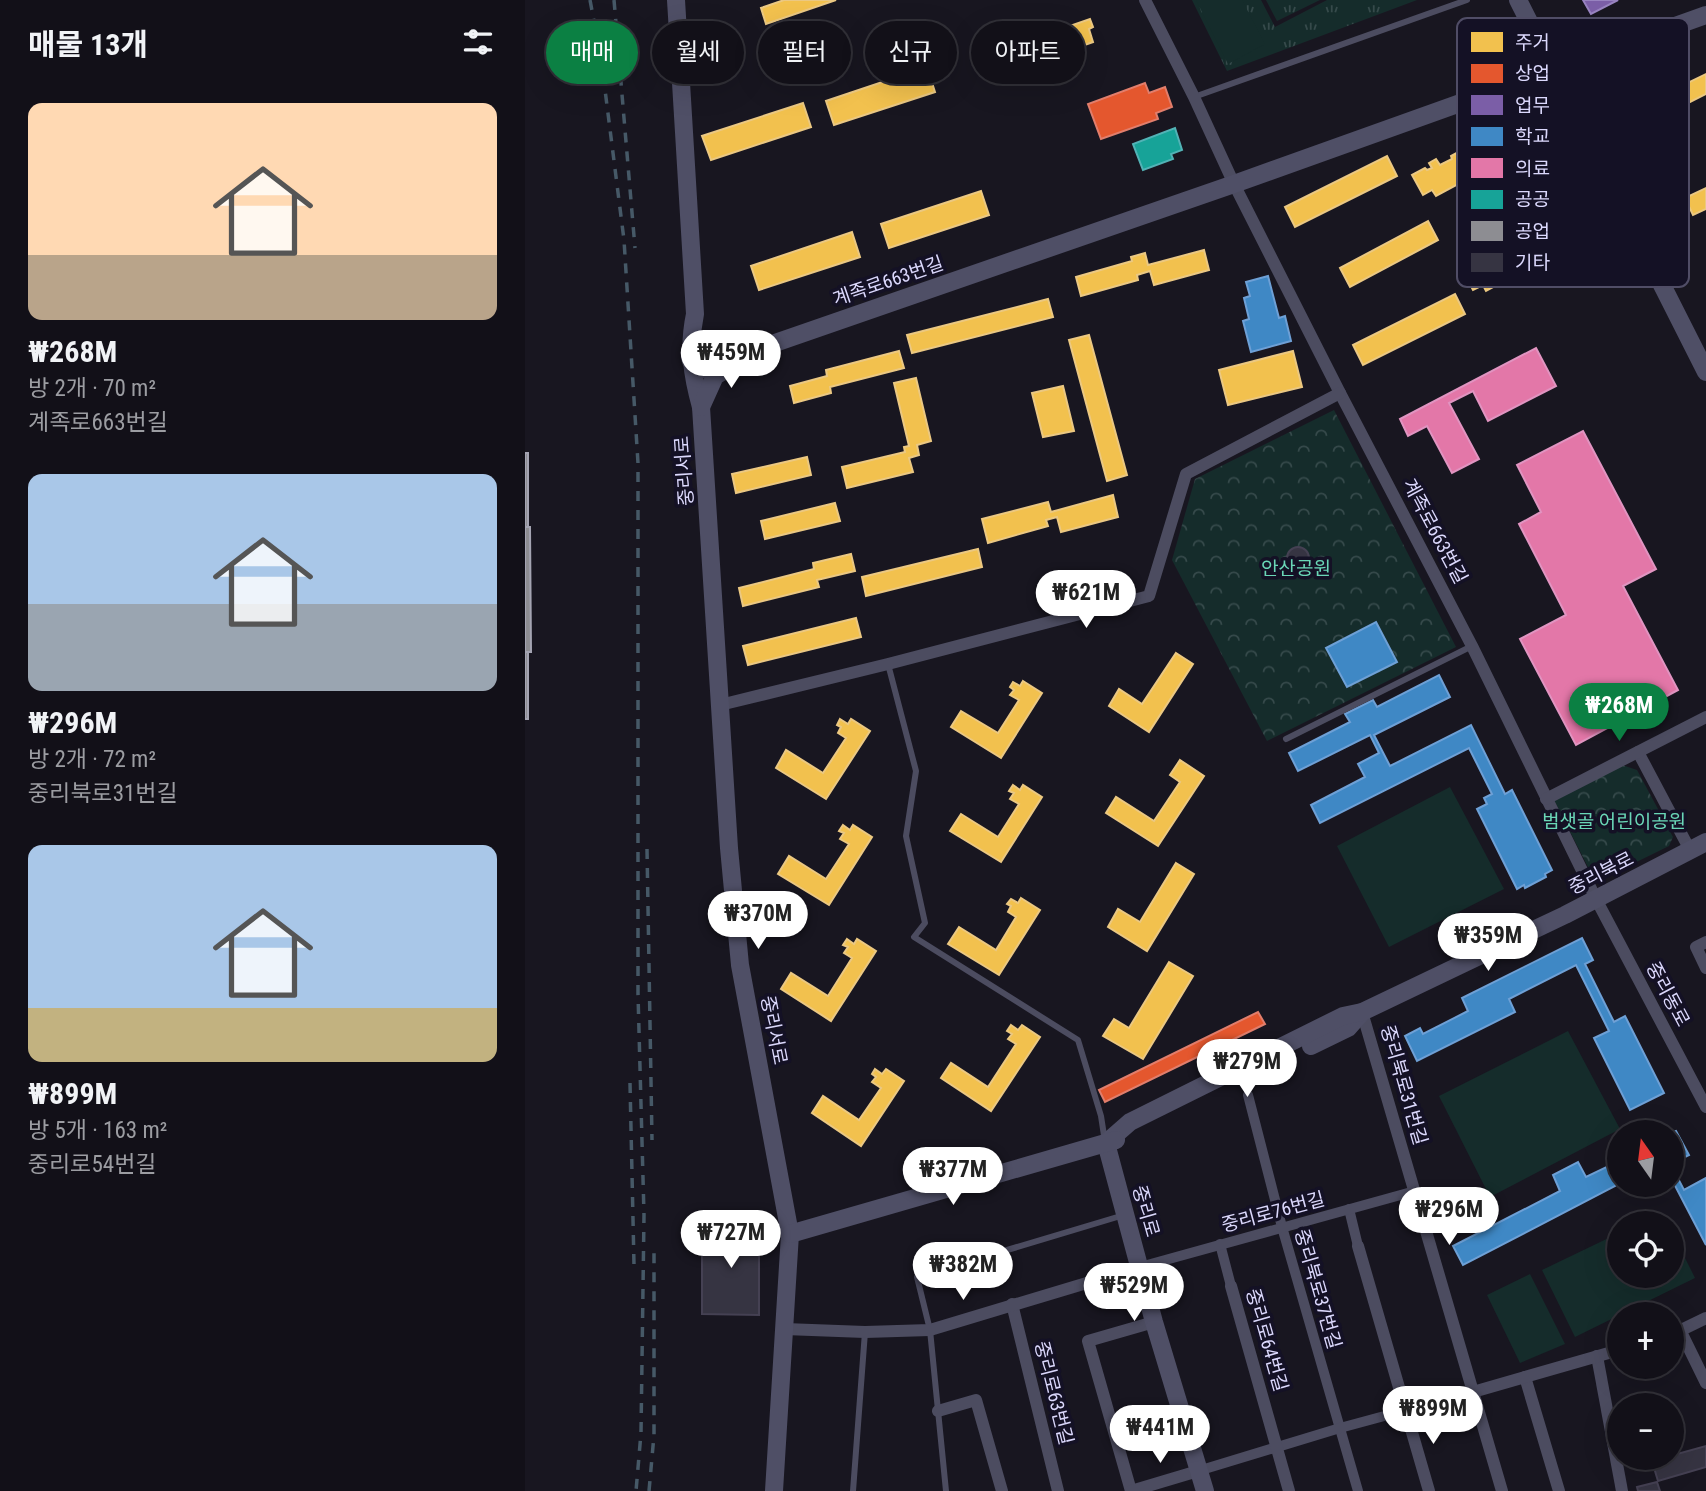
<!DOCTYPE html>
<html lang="ko">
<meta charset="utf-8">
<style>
:root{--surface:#121018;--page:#1b1921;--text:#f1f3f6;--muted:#9c9da2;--line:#313037;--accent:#0b8043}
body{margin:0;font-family:"Roboto Condensed","Noto Sans KR",sans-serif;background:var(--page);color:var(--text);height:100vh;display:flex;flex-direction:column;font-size:26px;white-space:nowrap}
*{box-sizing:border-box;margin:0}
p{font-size:23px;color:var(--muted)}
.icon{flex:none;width:38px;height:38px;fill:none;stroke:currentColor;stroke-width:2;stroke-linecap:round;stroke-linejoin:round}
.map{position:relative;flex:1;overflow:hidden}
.side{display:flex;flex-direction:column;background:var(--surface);width:525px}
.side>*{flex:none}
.hud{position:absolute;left:21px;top:21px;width:665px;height:63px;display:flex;gap:14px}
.needle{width:46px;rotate:346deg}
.buttons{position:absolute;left:1082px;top:1120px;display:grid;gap:14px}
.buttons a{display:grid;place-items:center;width:77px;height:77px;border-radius:50%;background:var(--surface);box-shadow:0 7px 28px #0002,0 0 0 2px var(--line);font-size:35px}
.price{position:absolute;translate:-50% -60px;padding:0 16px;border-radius:24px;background:#fff;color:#222;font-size:23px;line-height:46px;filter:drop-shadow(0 2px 4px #0008)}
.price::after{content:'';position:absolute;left:50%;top:42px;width:21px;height:16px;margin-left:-10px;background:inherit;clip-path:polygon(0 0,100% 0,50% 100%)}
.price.on{background:var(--accent);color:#fff}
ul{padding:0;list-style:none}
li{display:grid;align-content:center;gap:14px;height:371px;padding:0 28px}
li span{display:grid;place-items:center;height:217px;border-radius:14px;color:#555}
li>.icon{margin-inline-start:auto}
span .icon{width:126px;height:126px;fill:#fffc;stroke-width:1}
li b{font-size:30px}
h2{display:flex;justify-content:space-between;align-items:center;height:84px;padding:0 28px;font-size:30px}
.pill{padding:0 24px;border-radius:32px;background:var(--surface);box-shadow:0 7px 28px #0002,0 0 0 2px var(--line);font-size:24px;line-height:63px}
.pill.on{background:var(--accent);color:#fff}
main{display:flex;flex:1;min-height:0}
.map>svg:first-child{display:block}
</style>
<main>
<section class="side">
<h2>매물 13개<svg class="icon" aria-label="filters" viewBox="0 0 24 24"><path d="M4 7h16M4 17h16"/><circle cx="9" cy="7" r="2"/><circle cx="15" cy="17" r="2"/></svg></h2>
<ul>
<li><span style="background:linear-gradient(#ffd9b3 70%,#b9a48a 0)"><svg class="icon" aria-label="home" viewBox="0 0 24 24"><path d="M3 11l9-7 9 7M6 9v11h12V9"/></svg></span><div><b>₩268M</b><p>방 2개 · 70 m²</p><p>계족로663번길</p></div></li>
<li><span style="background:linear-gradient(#a9c7e8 60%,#9aa5b1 0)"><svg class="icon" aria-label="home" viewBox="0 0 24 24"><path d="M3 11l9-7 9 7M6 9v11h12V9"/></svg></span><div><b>₩296M</b><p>방 2개 · 72 m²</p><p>중리북로31번길</p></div></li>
<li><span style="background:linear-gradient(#a9c7e8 75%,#c2b280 0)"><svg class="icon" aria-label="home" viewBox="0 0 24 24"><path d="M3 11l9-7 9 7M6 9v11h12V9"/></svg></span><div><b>₩899M</b><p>방 5개 · 163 m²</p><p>중리로54번길</p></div></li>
</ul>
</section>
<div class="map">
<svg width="1181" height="1491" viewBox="0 0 1181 1491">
<defs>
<pattern id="grass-tufts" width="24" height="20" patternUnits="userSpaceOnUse" patternTransform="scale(1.75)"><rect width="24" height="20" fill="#152c2b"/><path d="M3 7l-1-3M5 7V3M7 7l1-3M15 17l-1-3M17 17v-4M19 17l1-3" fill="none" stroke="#364a4b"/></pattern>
<pattern id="forest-crowns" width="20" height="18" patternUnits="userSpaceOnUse" patternTransform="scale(1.75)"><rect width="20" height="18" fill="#152c2b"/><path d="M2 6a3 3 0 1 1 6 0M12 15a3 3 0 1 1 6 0" fill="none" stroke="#364a4b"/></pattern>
</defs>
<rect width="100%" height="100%" fill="#181620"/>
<g fill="url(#grass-tufts)">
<polygon points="667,0 736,0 750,27 802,0 892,0 702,71"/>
<polygon points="741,0 795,0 752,21"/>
</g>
<g fill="url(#forest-crowns)">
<polygon points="809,410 931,647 742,741 647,560 670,479"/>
<polygon points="1097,765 1112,770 1148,837 1144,846 1085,875 1064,869 1029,800"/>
</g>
<g fill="#152c2b">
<polygon points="671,0 717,0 740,44 703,64"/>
<polygon points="925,787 979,889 864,947 812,846"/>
<polygon points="1043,1031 1095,1129 965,1197 914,1096"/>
<polygon points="1146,1230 1170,1278 1050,1337 1017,1270 1094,1233 1094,1276 1146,1276"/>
<polygon points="1005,1274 1040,1344 995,1363 962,1295"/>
</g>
<g fill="#f2c14e" stroke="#ebc882" stroke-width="2">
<polygon points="259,0 311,0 241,24 236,8"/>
<polygon points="565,19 568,27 564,29 568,42 528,56 526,51 469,71 461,48 513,30 516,36"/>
<polygon points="402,67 410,92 309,125 301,101"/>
<polygon points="1181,74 1181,94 1120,125 1111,108"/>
<polygon points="278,103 286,127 186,160 177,136"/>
<polygon points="986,123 997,144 984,151 987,157 961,171 957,163 935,175 939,181 911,196 907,190 898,195 887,175 900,168 902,170 907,168 904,163 911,159 915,165 927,159 926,156 948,144 950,148 957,144 954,139 960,136 963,141 973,137 970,132"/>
<polygon points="862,156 872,176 770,227 760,207"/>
<polygon points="1181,188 1181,209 1168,215 1160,198"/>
<polygon points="456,191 464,215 364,248 356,224"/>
<polygon points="1036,218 1047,238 1034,245 1038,252 1012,265 1008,258 985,270 989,276 961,291 958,285 948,290 937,269 951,262 952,265 957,262 954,257 962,253 965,260 977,253 976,251 999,239 1001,242 1007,239 1005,233 1010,230 1013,236 1023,231 1020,226"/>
<polygon points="903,221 913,240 825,287 815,268"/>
<polygon points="327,232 335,257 234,290 226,266"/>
<polygon points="679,250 684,270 629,285 625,271 612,275 613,280 556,296 551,277 607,261 606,257 620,253 623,265"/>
<polygon points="930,294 940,314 838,365 828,345"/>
<polygon points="523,299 528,317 387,353 382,335"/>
<polygon points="564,335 602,475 582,481 544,340"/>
<polygon points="374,351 379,368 305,387 306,393 269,403 265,386 302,376 301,370"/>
<polygon points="768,351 777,387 703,405 694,370"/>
<polygon points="391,378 406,441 392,445 394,455 384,458 388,472 322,488 317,467 380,452 379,447 384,446 369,383"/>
<polygon points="538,386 549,431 518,437 507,393"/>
<polygon points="282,457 286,475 211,493 207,474"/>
<polygon points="588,495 593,517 536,532 532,517 521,520 523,526 463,543 457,519 523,502 526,512"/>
<polygon points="310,503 315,521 240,539 236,521"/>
<polygon points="453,549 457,567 341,596 337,577"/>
<polygon points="326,554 330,571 292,580 294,587 218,606 214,588 289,569 288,563"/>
<polygon points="331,618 336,637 223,665 218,646"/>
<polygon points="651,653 668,664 624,732 584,706 594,689 617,704"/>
<polygon points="498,681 517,693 476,758 426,727 436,711 473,733 494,700 485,695 489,690 485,687 488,682 495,686"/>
<polygon points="315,719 323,724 326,719 345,731 301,799 251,768 261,750 298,773 321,738 313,733 316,727 312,725"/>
<polygon points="655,760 679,776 633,846 581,813 591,797 629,821 655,782 645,775"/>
<polygon points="488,785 495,790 498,785 517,797 476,862 425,831 436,814 473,837 494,804 485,799 489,793 484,791"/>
<polygon points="318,825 325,830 328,825 347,837 304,905 253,874 264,856 301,879 324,844 315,839 319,833 314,831"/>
<polygon points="651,863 669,874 622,951 583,927 593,909 615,922"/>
<polygon points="496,898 515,910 474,975 423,944 434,927 471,950 491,917 483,912 486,906 482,904 486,899 493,903"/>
<polygon points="322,939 329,944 332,939 351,951 306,1021 256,989 266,973 303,996 327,958 319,953 323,947 318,945"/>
<polygon points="644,962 668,976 618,1059 578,1036 589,1019 604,1028"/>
<polygon points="486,1025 493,1030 497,1025 515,1037 466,1111 416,1078 426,1063 463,1087 491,1044 483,1039 487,1034 482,1031"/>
<polygon points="350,1069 357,1074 361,1069 379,1081 336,1146 287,1113 298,1096 334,1120 356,1088 347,1082 351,1077 347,1074"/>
</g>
<g fill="#e4572e" stroke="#e17e6c" stroke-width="2">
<polygon points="620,83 624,93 640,87 647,107 631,113 633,119 576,139 563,104"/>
<polygon points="733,1012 740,1024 580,1102 574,1090"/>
</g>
<polygon fill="#7b5ea7" stroke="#9883c0" stroke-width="2" points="1058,0 1093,0 1066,14"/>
<g fill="#3f88c5" stroke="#6ea0d6" stroke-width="2">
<polygon points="743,276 754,318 760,316 766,341 726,352 718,321 724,319 719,298 725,296 721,282"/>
<polygon points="851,622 872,662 822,687 801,648"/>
<polygon points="914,675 925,697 849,735 865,766 946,725 980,794 987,790 1027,870 1020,874 1021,877 1000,888 999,885 992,889 952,809 962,804 959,798 967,794 944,748 795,823 786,805 840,777 833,764 854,753 845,735 773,771 764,753 825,722 820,714 848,700 852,707"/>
<polygon points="1057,938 1068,960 1060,964 1089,1022 1100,1016 1139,1093 1105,1110 1069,1038 1084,1031 1051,965 984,999 990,1012 892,1061 880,1036 895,1028 898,1034 943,1011 937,998"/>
<polygon points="1151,1131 1164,1155 1146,1164 1146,1133"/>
<polygon points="1094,1161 1094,1184 938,1265 928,1246 1035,1191 1028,1175 1053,1162 1061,1177"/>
<polygon points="1146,1165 1159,1190 1181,1178 1181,1245 1146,1178"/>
</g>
<g fill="#e377a8" stroke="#e194c1" stroke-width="2">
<polygon points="1011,348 1031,386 963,421 948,391 924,403 954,459 927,473 902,426 883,436 875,419"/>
<polygon points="1058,431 1131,569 1098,586 1153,690 1051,745 995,639 1041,615 994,524 1016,512 992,465"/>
</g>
<polygon fill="#17a398" stroke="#52b3b6" stroke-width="2" points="650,128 657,150 646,154 648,159 618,170 608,144"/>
<g fill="#8d8d92" stroke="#a4a4b2" stroke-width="2">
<rect x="0" y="453" width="3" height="266"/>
<polygon points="0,527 5,527 6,652 0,652"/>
</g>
<g fill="#363442" stroke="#454153" stroke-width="2">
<circle cx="773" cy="558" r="11"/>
<polygon points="177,1226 234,1226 234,1315 177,1314"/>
<polygon points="1181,1446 1181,1467 1133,1481 1127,1461"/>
<polygon points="1132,1482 1135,1491 1113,1491 1112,1487"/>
</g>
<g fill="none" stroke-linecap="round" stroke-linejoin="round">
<g stroke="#4c4c60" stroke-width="6">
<polyline points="669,97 942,0"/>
<polyline points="363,664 391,771 381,836 400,923 389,937 553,1040 576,1116 580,1142"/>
<polyline points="761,739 947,646"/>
<polyline points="328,1491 340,1332"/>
<polyline points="421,1491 405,1330 392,1277 599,1215"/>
</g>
<g stroke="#4c4c60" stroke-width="10">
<polyline points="723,1095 757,1227 833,1491"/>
<polyline points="824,1209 833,1246"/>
<polyline points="695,1244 706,1286"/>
<polyline points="615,1267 890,1191"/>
<polyline points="673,1471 815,1428 948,1392"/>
</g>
<g stroke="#4c4c60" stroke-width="12">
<polyline points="620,0 669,97 709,184 815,393 947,646 1071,899 1181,1107"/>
<polyline points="195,705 363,664 624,596 661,474 815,393"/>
<polyline points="1113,752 1165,850"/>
<polyline points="1021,799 1181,717"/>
<polyline points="1181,942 1171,947 1181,968"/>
<polyline points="837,1012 977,1491"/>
<polyline points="833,1246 904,1491"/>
<polyline points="706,1286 764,1491"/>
<polyline points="487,1304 533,1491"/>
<polyline points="260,1329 340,1332 405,1330 615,1267"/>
<polyline points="1156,1332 1181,1383"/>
<polyline points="1146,1335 1181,1318"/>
<polyline points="1072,1356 1097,1491"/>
<polyline points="1000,1377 1034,1491"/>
<polyline points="948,1392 1094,1350"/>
<polyline points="413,1411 451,1400 477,1491"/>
<polyline points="606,1491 563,1341 629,1322"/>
<polyline points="606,1491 673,1471"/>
</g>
<g stroke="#4f4f66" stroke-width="18">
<path d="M 151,0 L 170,314 C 163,347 167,375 176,407 L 204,848 L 215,965 L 265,1234 L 249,1491"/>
<polyline points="993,0 1181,372"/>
<polyline points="977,88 1057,129"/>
<circle cx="178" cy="356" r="13"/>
<polyline points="189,349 221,353 709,184 1181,15"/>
<polyline points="176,407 190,376 202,369 221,353"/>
<polyline points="786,1046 823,1028 837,1012"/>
<polyline points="581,1143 605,1122 818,1016 837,1012 1040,915 1181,842"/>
<polyline points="581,1143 629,1322 680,1491"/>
<polyline points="265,1234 591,1140"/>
</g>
<g stroke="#465967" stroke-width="3.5" stroke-dasharray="10 9" stroke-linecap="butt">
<polyline points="65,0 76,58 99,240 113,463 113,994 119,1215 116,1433 111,1491"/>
<polyline points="89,0 110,248"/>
<polyline points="122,849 127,1140"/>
<polyline points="105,1083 109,1265"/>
<polyline points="124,1491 129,1435 129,1245"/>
</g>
</g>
<g text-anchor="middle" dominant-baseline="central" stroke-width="7" stroke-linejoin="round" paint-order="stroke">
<g font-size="19" fill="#dbd8fc" stroke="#141125">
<text transform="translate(363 281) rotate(-19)">계족로663번길</text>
<text transform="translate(159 471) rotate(-94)">중리서로</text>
<text transform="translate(910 531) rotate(62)">계족로663번길</text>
<text transform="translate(1076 873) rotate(-27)">중리북로</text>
<text transform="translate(1143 994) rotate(62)">중리동로</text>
<text transform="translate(249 1030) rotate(79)">중리서로</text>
<text transform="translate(879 1085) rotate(74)">중리북로31번길</text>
<text transform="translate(621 1211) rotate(74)">중리로</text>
<text transform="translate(748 1212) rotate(-15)">중리로76번길</text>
<text transform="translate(793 1289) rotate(74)">중리북로37번길</text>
<text transform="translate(742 1340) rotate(74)">중리로64번길</text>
<text transform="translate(529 1393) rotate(76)">중리로63번길</text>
</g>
<g font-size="19" fill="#6ad7b7" stroke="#141125">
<text x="771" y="568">안산공원</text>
<text x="1089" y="821">범샛골 어린이공원</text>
</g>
</g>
<rect x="932" y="18" width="232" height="269" rx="10" fill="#141125" stroke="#504d66" stroke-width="2"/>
<rect x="946" y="32" width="32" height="20" fill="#f2c14e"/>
<rect x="946" y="64" width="32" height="19" fill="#e4572e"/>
<rect x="946" y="95" width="32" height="20" fill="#7b5ea7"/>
<rect x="946" y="127" width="32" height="19" fill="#3f88c5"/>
<rect x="946" y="158" width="32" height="20" fill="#e377a8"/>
<rect x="946" y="190" width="32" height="19" fill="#17a398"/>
<rect x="946" y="221" width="32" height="20" fill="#8d8d92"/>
<rect x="946" y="253" width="32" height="19" fill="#363442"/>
<g font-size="19" fill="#dbd8fc">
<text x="990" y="49">주거</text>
<text x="990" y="80">상업</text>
<text x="990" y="112">업무</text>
<text x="990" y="143">학교</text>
<text x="990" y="175">의료</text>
<text x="990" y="206">공공</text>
<text x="990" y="238">공업</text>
<text x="990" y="269">기타</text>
</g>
</svg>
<div class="buttons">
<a><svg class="needle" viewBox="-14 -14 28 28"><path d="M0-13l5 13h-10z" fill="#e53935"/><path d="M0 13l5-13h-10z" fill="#9c9da2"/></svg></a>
<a><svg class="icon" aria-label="locate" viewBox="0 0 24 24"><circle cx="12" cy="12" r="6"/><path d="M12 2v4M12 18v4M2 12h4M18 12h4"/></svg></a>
<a>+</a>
<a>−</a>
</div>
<b class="price" style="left:206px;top:390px">₩459M</b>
<b class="price" style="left:561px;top:630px">₩621M</b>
<b class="price on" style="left:1094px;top:743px">₩268M</b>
<b class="price" style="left:233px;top:951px">₩370M</b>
<b class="price" style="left:963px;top:973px">₩359M</b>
<b class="price" style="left:722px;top:1099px">₩279M</b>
<b class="price" style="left:428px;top:1207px">₩377M</b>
<b class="price" style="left:924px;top:1247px">₩296M</b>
<b class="price" style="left:206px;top:1270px">₩727M</b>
<b class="price" style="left:438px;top:1302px">₩382M</b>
<b class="price" style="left:609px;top:1323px">₩529M</b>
<b class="price" style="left:908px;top:1446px">₩899M</b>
<b class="price" style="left:635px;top:1465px">₩441M</b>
<div class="hud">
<a class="pill on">매매</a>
<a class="pill">월세</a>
<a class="pill">필터</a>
<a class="pill">신규</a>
<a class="pill">아파트</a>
</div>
</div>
</main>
